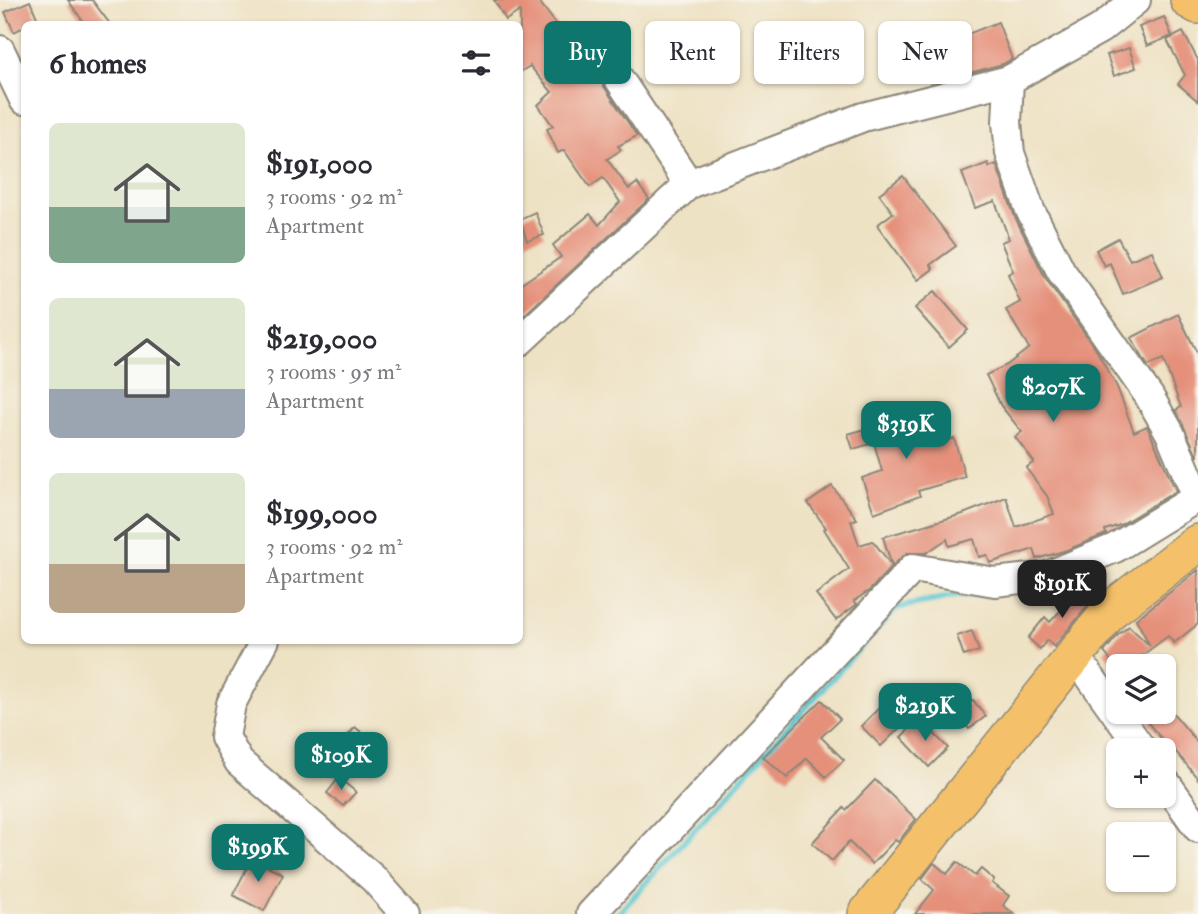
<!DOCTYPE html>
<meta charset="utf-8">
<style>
:root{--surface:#fff;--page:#f2f2f3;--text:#2b2b33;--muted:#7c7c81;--accent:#0f766e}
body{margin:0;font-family:"IM FELL Double Pica",serif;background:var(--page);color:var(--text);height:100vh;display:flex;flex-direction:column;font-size:26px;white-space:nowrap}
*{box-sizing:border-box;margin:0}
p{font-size:23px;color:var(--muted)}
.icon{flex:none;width:38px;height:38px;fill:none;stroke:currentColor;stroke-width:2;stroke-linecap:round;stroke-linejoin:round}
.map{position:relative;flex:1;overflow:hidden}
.side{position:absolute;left:21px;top:21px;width:502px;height:623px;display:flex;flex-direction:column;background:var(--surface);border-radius:10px;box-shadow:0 2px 5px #0004}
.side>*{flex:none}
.guide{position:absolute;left:544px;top:21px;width:548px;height:63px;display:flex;gap:14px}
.controls{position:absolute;left:1106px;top:654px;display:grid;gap:14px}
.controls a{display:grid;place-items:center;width:70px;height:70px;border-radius:10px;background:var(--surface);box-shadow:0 2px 5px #0004;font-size:35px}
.price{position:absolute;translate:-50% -60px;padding:0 16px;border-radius:14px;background:var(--accent);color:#fff;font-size:23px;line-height:46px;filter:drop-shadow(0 2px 4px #0008)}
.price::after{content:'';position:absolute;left:50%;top:42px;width:21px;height:16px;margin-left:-10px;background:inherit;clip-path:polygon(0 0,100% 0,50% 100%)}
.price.active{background:#222;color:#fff}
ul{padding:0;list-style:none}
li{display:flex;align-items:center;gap:21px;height:175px;padding:0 28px}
li span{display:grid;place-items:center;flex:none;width:196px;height:140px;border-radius:10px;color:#555}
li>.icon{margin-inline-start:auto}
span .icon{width:84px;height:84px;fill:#fffc;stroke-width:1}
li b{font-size:30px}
h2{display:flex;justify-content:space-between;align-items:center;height:84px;padding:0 28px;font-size:30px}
.chip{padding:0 24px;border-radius:10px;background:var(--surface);box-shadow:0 2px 5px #0004;font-size:24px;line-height:63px}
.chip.active{background:var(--accent);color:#fff}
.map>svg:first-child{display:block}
</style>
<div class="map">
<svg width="1198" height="914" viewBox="0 0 1198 914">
<rect width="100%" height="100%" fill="#f7f3e8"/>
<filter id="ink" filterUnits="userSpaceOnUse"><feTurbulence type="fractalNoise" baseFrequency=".0143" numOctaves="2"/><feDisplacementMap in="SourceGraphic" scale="14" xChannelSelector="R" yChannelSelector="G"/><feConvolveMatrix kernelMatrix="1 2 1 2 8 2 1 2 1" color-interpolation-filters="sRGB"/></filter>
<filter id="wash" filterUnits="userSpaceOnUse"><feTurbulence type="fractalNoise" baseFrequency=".00686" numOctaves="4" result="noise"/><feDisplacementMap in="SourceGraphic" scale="28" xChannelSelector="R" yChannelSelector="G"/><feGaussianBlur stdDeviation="1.57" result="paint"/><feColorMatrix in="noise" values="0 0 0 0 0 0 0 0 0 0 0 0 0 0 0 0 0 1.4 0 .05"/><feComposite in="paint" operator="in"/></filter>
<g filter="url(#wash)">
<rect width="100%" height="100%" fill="#eee2c4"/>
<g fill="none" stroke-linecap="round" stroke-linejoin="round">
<g stroke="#5dc9d5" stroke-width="6">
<polyline points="1142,547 1175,527"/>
<polyline points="618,914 896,608 955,596 990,594"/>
</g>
</g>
<g id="blocks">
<g fill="#e5907a">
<polygon points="68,0 92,0 110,24 85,24"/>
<polygon points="494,0 538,0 571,44 579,39 581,52 637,136 618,146 621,150 607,159 629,189 637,183 649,199 520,319 520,285 561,257 553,245 590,214 599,225 620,202 603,178 590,187 564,150 558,153 547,129 553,126 538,105 552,92 530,66 520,72 520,11 506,20"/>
<polygon points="30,1 38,20 24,24 24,27 14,32 5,12"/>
<polygon points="1164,17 1172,36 1147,46 1139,27"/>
<polygon points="998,22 1012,59 1003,64 947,79 935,47"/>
<polygon points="1183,32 1198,60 1198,101 1178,84 1185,75 1167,40"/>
<polygon points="1129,48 1136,68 1114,76 1107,55"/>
<polygon points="988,163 989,167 996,164 1015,217 1046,279 1097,351 1117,387 1134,432 1147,426 1176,491 1120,525 1105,530 1106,534 1067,550 1037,559 1034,549 990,563 987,555 979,557 974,539 949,546 947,539 926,553 907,553 892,566 883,537 963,514 1006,497 1016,527 1054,514 1047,496 1026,468 1034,462 1015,437 1022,432 1001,406 986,375 1007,365 1029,348 1006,310 1020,302 1008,274 1013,271 1001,242 1009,239 995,201 975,208 962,173"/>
<polygon points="903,176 956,246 930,265 933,269 918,280 877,225 893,213 879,194"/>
<polygon points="535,212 544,235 527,241 520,219"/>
<polygon points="1118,238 1130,260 1152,251 1163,277 1123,294 1110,263 1104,266 1096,250"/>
<polygon points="935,291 968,330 949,347 915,308"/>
<polygon points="1178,314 1198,355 1198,457 1176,410 1181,407 1163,359 1148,366 1131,338"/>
<polygon points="888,409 896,436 922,423 925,430 936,426 942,442 954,438 965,477 918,491 920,496 874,513 862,478 882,471 874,443 853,449 848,434 869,428 866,415"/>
<polygon points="832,486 857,519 851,521 859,545 873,541 892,566 870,590 854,601 857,604 836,620 816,594 849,569 824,529 826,528 808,503"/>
<polygon points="1198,570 1198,624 1174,643 1168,636 1140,657 1147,667 1116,667 1104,652 1118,635 1129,626 1150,646 1136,619"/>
<polygon points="1084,585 1096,596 1054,647 1047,640 1040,649 1028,638 1045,617 1050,622"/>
<polygon points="972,631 979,651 964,656 957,636"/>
<polygon points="822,700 840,719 821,737 844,760 826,777 807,758 787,778 763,757"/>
<polygon points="973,700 986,716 969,729 956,713"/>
<polygon points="883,704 903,725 881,746 861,726"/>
<polygon points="1168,707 1198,743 1198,779 1169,743 1167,745 1148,723"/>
<polygon points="920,719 948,748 929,767 901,737"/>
<polygon points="355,727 373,742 344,778 326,763"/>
<polygon points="339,778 356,792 343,806 327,793"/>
<polygon points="875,780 916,819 898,842 895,840 872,864 849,842 832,861 812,843 844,808 846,810"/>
<polygon points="252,858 283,874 264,911 233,895"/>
<polygon points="957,862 975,876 981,869 994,880 992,883 1009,896 1003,905 1014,914 915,914 934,890 922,879 934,863 947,874"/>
</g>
</g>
</g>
<g filter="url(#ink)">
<use href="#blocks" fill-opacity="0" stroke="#8c8678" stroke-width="2"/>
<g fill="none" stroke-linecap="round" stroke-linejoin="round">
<g stroke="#8c8678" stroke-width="32">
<g id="minor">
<polyline points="1136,0 1100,29 1009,80 1007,122 1010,153 1030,210 1061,271 1149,396 1170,433 1197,497"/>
<polyline points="595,43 689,184"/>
<polyline points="0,50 24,100"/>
<polyline points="520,341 689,184 863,117 1009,80"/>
<polyline points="265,640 231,704 225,737 239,762 374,879 405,914"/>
<polyline points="1076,657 1143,751"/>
<polyline points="1164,780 1198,828"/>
<polyline points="591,914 913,568 995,582 1047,576 1115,548 1198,497"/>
</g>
</g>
<g stroke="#8c8678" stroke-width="40">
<g id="major">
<polyline points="1189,0 1198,5"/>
<polyline points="867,914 1111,610 1198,543"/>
</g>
</g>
<use href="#minor" stroke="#fff" stroke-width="28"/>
<use href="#major" stroke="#f4c16a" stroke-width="37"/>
</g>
</g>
</svg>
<div class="controls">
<a><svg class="icon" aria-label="layers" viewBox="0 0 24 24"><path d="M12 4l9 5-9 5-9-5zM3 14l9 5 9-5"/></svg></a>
<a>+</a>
<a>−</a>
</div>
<b class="price" style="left:1053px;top:424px">$207K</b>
<b class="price" style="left:906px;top:461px">$319K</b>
<b class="price active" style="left:1062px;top:620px">$191K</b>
<b class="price" style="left:925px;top:743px">$219K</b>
<b class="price" style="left:341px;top:792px">$109K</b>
<b class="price" style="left:258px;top:884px">$199K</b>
<div class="guide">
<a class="chip active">Buy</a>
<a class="chip">Rent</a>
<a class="chip">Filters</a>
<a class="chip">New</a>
</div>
<section class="side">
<h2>6 homes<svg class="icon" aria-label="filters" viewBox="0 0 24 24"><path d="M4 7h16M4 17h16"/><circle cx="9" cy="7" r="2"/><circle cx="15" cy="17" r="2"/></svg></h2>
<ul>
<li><span style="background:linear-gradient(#dfe7d0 60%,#7fa58c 0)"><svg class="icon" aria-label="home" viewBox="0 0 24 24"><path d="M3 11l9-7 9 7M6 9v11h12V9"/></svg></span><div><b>$191,000</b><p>3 rooms · 92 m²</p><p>Apartment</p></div></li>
<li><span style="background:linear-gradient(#dfe7d0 65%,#9aa5b1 0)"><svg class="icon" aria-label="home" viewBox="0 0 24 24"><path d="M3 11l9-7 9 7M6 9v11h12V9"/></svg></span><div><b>$219,000</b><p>3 rooms · 95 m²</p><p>Apartment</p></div></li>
<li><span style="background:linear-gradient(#dfe7d0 65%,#b9a48a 0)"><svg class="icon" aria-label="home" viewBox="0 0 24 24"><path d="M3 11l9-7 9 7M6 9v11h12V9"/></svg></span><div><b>$199,000</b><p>3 rooms · 92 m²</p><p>Apartment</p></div></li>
</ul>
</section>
</div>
